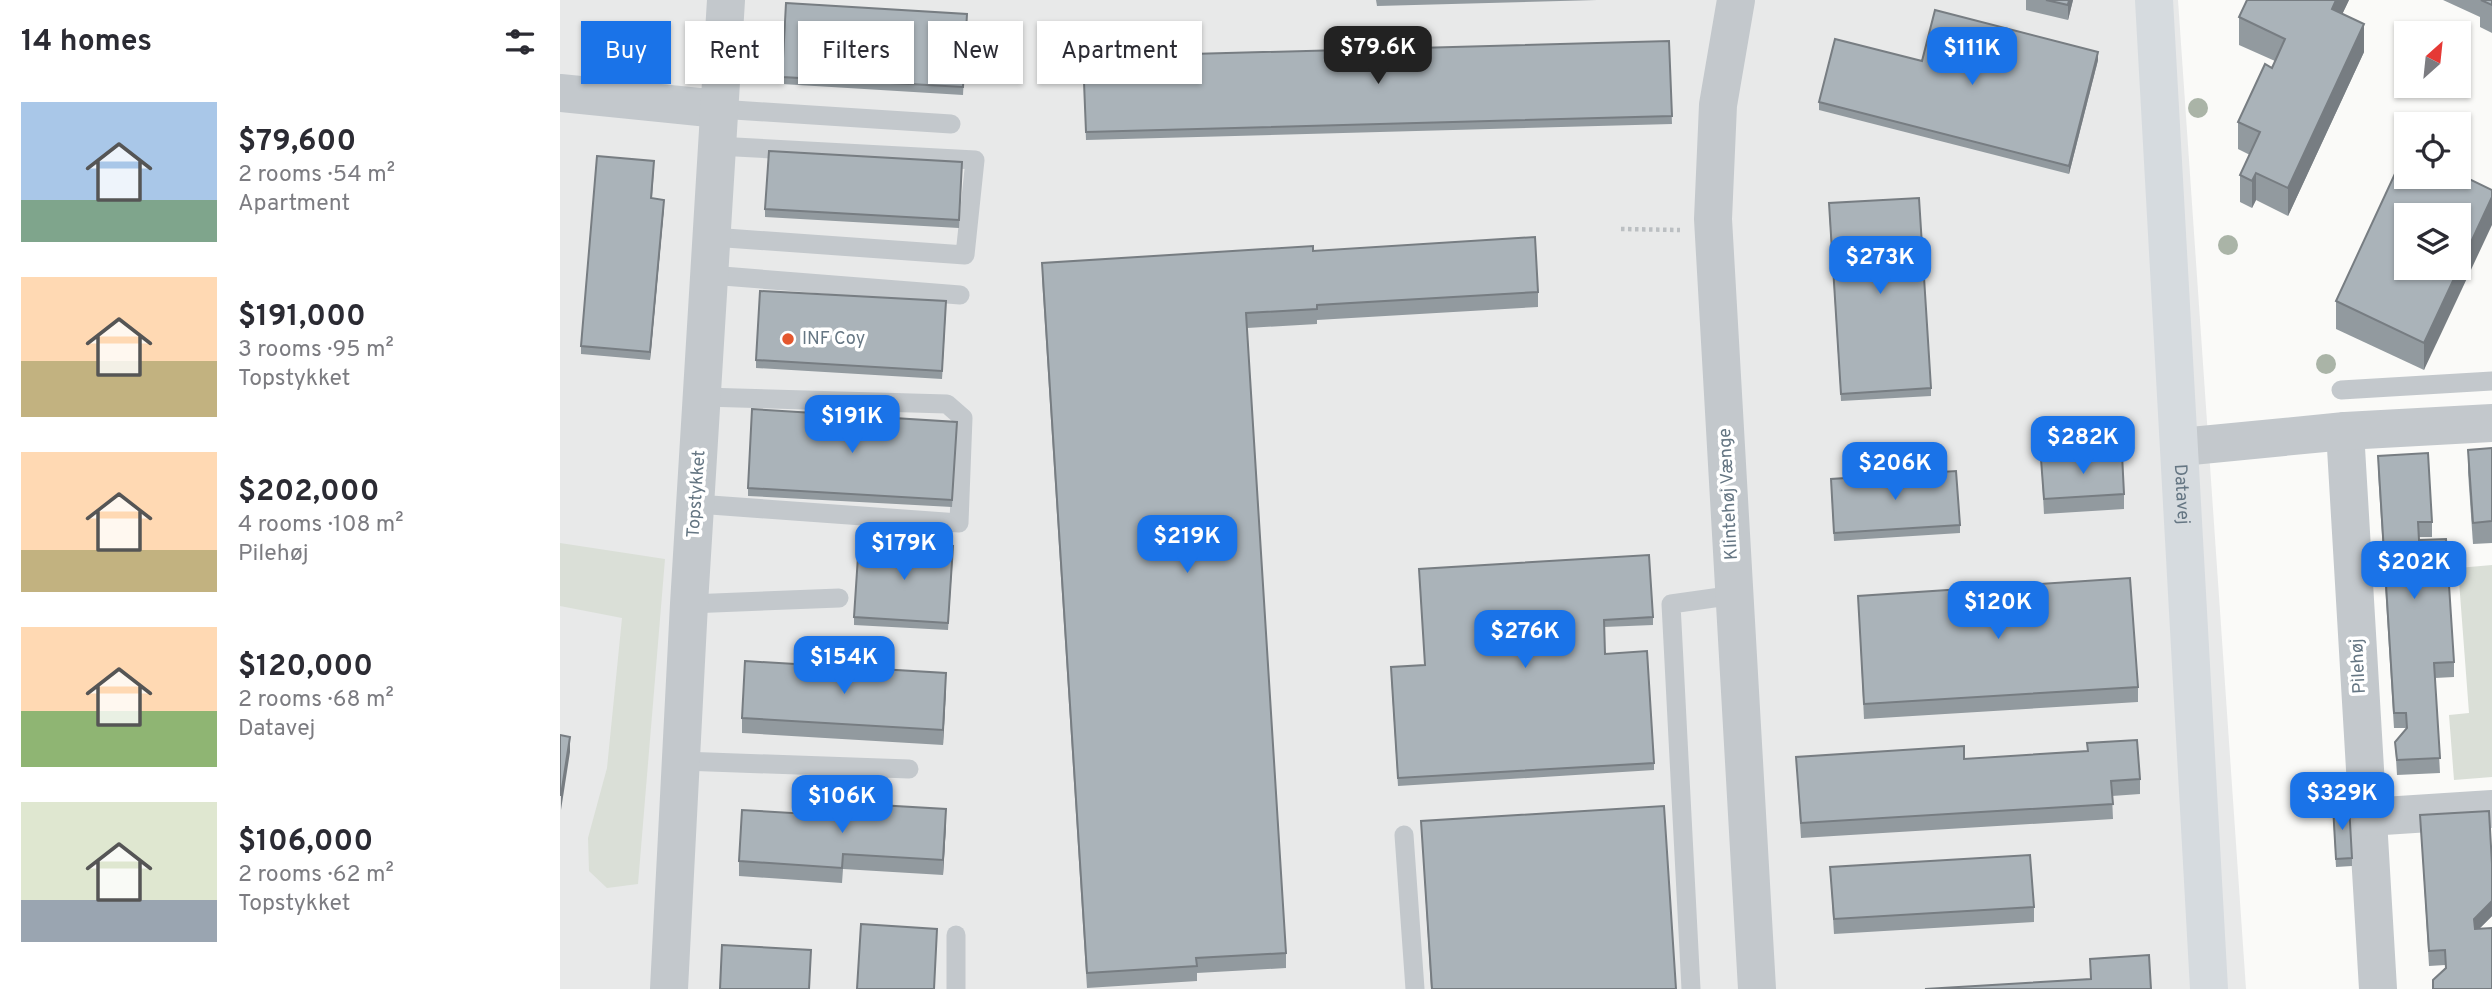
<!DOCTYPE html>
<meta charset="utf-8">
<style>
:root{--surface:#fff;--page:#f2f2f3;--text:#2b2b33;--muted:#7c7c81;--accent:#1a73e8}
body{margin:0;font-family:Overpass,sans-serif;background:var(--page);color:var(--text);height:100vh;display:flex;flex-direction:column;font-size:26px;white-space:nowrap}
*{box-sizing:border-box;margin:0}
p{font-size:23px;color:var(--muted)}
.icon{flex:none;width:38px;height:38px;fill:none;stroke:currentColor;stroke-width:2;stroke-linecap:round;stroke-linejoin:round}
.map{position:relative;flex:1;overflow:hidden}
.sheet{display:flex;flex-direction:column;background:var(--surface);width:560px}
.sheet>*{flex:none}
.top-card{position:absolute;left:21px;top:21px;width:665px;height:63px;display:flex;gap:14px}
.needle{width:46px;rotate:27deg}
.buttons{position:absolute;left:1834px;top:21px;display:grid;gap:14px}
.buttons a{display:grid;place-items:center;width:77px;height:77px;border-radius:0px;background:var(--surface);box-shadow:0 2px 5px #0004;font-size:35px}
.price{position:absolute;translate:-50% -60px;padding:0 16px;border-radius:14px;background:var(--accent);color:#fff;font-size:23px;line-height:46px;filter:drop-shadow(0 2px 4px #0008)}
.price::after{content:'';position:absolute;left:50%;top:42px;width:21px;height:16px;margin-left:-10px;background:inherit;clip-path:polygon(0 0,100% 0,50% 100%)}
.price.current{background:#222;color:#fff}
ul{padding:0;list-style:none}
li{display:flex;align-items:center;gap:21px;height:175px;padding:0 21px}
li span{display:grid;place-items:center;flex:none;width:196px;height:140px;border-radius:0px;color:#555}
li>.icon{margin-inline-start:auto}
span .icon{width:84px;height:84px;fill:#fffc;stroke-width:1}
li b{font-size:30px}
h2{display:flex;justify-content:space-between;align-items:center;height:84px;padding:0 21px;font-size:30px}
.pill{padding:0 24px;border-radius:0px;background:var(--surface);box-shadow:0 2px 5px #0004;font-size:24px;line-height:63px}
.pill.current{background:var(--accent);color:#fff}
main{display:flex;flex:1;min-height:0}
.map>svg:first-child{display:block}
</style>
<main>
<section class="sheet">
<h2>14 homes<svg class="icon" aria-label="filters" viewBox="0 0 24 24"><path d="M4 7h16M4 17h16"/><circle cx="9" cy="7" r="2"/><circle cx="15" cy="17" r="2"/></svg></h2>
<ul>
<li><span style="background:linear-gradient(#a9c7e8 70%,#7fa58c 0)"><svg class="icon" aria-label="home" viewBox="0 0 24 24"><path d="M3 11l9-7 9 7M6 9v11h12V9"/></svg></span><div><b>$79,600</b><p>2 rooms · 54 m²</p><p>Apartment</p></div></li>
<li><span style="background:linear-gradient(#ffd9b3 60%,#c2b280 0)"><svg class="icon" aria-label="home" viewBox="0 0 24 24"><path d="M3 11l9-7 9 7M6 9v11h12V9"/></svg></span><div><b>$191,000</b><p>3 rooms · 95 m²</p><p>Topstykket</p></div></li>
<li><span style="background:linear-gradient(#ffd9b3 70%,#c2b280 0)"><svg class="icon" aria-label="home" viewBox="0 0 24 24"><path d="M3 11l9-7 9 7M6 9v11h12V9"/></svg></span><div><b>$202,000</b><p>4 rooms · 108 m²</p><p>Pilehøj</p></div></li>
<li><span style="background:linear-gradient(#ffd9b3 60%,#8fb573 0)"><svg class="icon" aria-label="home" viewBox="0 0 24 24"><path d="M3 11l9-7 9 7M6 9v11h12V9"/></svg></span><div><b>$120,000</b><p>2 rooms · 68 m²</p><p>Datavej</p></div></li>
<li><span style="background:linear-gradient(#dfe7d0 70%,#9aa5b1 0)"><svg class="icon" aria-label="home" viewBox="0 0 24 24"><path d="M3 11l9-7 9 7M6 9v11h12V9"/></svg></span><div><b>$106,000</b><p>2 rooms · 62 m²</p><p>Topstykket</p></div></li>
</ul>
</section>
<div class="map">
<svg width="1932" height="989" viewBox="0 0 1932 989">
<rect width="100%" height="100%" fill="#fafaf8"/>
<polygon fill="#e8e9e9" points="0,0 1618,0 1686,989 0,989"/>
<g fill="#dadfd7">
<polygon points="0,543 105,559 78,884 47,888 29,871 28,838 47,768 62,618 0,606"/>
<polygon points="1932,565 1932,777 1894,780 1889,715 1909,713 1898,568"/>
</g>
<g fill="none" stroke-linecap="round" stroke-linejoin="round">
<polyline stroke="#bbbfc2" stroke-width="4.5" stroke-dasharray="3.5 3.5" stroke-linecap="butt" points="1061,229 1120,230"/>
<g stroke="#c3c8cc" stroke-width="19">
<polyline points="159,109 391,124"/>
<polyline points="152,237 405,255 415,160 157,146"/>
<polyline points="150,275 400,295"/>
<polyline points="1781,390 1932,381"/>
<polyline points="137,504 399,523 403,418 387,404 143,397"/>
<polyline points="129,604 279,598"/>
<polyline points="122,761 349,769"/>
<polyline points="844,835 855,989"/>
<polyline points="396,989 396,935"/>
<polyline points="1131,989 1111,604 1175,595"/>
</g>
<g stroke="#c3c8cc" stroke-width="38">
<polyline points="1176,0 1158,105 1153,219 1197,989"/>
<polyline points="0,93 159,109"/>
<polyline points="1785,431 1818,989"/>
<polyline points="1621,447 1785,431 1932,423"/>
<polyline points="1808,817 1932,809"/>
<polyline points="109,989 129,604 166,0"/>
</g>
<path stroke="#d6dbdf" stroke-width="38" id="s1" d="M 1594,0 L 1649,989"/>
</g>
<g fill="#aab4a7">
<circle cx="1638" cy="108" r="10"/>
<circle cx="1668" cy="245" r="10"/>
<circle cx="1766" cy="364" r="10"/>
</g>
<g fill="#929a9f">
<polygon points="816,0 1037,0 817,6"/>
<polygon points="1466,0 1513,0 1508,20 1466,10"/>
<polygon points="1789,0 1782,14 1804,52 1728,216 1696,200 1692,208 1680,202 1680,175 1690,155 1678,149 1678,122 1715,61 1679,45 1679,17"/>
<polygon points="1883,0 1932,0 1932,33 1920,27 1920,17"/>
<polygon points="407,14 403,95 222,84 222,77"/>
<polygon points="1109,41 1112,124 526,140 523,57"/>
<polygon points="1538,60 1509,174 1259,110 1259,102 1362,61"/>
<polygon points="94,169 92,198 104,207 90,360 21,354 21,346"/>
<polygon points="402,170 399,228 205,217 205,209"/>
<polygon points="1899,177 1864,370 1776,329 1776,301"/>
<polygon points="1269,211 1371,388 1371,396 1281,401"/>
<polygon points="753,251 978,292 978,307 757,320 757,324 687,328 726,953 726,968 637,973 637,981 527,988 482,278 482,263"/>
<polygon points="386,309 382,379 196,368 196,360"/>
<polygon points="397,422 392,507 188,496 188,488"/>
<polygon points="1932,448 1932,543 1913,544 1908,472 1908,450"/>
<polygon points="1818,456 1872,522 1872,537 1859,537 1859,540 1894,662 1894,677 1875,678 1880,773 1837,775 1835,742 1846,730 1846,728 1834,728 1818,471"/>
<polygon points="1481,459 1564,494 1564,509 1484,514"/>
<polygon points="1271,486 1400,525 1400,533 1274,541"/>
<polygon points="393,554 388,630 294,625 294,617"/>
<polygon points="859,576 1093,617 1093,625 1044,627 1045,654 1094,763 1094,770 838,786 831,675 865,665"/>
<polygon points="1298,596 1578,687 1578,702 1304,719"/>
<polygon points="386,688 383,745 182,733 182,718"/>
<polygon points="1527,743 1580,779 1580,794 1552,796 1553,819 1241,838 1236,757 1404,759 1527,751"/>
<polygon points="1773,814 1792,858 1792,866 1776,867"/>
<polygon points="1860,815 1932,864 1932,916 1919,929 1932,989 1873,989 1873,980 1885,968 1885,965 1869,966"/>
<polygon points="861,821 1116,989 871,989"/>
<polygon points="386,824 383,875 283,869 282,883 179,876 179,861"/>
<polygon points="1270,867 1474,907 1474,922 1274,934"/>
</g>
<g fill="#777d82">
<polygon points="1509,0 1513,0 1508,20 1508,5"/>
<polygon points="1776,0 1789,0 1772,36 1772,9"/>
<polygon points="1804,24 1804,52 1728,216 1728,188"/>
<polygon points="1538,52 1538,60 1509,174 1509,166"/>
<polygon points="1696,173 1696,200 1692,208 1692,181"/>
<polygon points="1932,197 1932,225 1864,370 1864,343"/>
<polygon points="104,200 104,207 90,360 90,352"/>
<polygon points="386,673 386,688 383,745 383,730"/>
<polygon points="10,737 10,752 1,810 1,795"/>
<polygon points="386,809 386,824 383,875 383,860"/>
<polygon points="1932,901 1932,916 1914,934 1914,919"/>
</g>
<g fill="#aab3b9" stroke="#777d82" stroke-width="2" fill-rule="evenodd">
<polygon points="1486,0 1509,0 1508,5"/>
<polygon points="1687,0 1776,0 1772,9 1804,24 1728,188 1696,173 1692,181 1680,175 1700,132 1678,122 1705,64 1712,68 1725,39 1679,17"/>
<polygon points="1921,0 1932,0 1932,5"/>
<polygon points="226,3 407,14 403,87 222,77"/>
<polygon points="1375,10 1538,52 1509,166 1259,102 1275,39 1362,61"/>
<polygon points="1109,41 1112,116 526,132 523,57"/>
<path d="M 1846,150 L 1846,177 L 1899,177 L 1899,174 L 1932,190 L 1932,197 L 1864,343 L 1776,301 ZM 1846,215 L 1899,215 L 1899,268 L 1846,268 Z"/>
<polygon points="209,151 402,162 399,220 205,209"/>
<polygon points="37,156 94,161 91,198 104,200 90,352 21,346"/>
<polygon points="1359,198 1371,388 1281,394 1269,203"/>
<polygon points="975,237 978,292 757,305 757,309 686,313 726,953 636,958 637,966 527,973 482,263 753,246 753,251"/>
<polygon points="200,291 386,301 382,371 196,360"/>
<polygon points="192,409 397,422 392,500 188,488"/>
<polygon points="1932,448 1932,521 1913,523 1908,450"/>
<polygon points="1868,453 1872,522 1858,522 1859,540 1886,539 1894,662 1874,663 1880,758 1837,760 1835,742 1847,728 1846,713 1834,713 1818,456"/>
<polygon points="1562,454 1564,494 1484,499 1481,459"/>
<polygon points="1396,471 1400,525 1274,533 1271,479"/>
<polygon points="299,541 393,546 388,623 294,617"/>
<polygon points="1089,555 1093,617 1044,620 1045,654 1087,651 1094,763 838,778 831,667 865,665 859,569"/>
<polygon points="1570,578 1578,687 1304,704 1298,596"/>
<polygon points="185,661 386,673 383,730 182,718"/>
<polygon points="0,735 10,737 1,795 0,795"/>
<polygon points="1577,740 1580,779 1551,781 1553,804 1241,823 1236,757 1404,746 1404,759 1528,751 1527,743"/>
<polygon points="284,803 386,809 383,860 283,854 282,868 179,861 182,810 283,816"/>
<polygon points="1789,805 1792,858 1776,859 1773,806"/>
<polygon points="1104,806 1116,989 872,989 861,821"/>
<polygon points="1929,811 1932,864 1932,901 1914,919 1915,929 1932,928 1932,989 1873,989 1873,980 1886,968 1885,950 1869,951 1860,815"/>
<polygon points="1470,855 1474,907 1274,919 1270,867"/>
<polygon points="301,924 377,929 374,989 297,989"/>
<polygon points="162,945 251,950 249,989 160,989"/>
<polygon points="1589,955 1591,989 1365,989 1531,979 1530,959"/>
</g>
<circle fill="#e4572e" stroke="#fff" stroke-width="2.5" cx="228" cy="339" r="7"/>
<g text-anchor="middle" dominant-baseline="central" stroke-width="7" stroke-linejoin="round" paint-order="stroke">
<g font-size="18" fill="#657683" stroke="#fff" text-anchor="start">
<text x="242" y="339">INF Coy</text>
</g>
<g font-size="18" fill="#657683" stroke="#fff">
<text transform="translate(137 494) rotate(-86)">Topstykket</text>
<text transform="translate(1169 494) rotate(-93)">Klintehøj Vænge</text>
<text stroke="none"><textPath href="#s1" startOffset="495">Datavej</textPath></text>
<text transform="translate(1799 666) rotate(-93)">Pilehøj</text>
</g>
</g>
</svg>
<div class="buttons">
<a><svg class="needle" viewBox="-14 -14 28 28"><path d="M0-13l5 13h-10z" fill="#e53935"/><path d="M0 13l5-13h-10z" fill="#7c7c81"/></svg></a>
<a><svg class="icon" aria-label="locate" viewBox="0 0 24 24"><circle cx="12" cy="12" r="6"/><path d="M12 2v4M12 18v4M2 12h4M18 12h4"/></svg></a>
<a><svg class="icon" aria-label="layers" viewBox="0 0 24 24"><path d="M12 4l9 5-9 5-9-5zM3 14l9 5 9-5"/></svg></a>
</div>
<b class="price current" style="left:818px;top:86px">$79.6K</b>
<b class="price" style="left:1412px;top:87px">$111K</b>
<b class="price" style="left:1320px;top:296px">$273K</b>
<b class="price" style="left:292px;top:455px">$191K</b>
<b class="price" style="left:1523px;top:476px">$282K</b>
<b class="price" style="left:1335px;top:502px">$206K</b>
<b class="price" style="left:627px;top:575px">$219K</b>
<b class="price" style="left:344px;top:582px">$179K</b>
<b class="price" style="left:1854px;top:601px">$202K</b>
<b class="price" style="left:1438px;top:641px">$120K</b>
<b class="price" style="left:965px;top:670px">$276K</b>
<b class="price" style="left:284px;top:696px">$154K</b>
<b class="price" style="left:1782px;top:832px">$329K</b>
<b class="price" style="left:282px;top:835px">$106K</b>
<div class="top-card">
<a class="pill current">Buy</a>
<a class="pill">Rent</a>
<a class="pill">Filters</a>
<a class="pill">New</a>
<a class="pill">Apartment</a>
</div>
</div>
</main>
